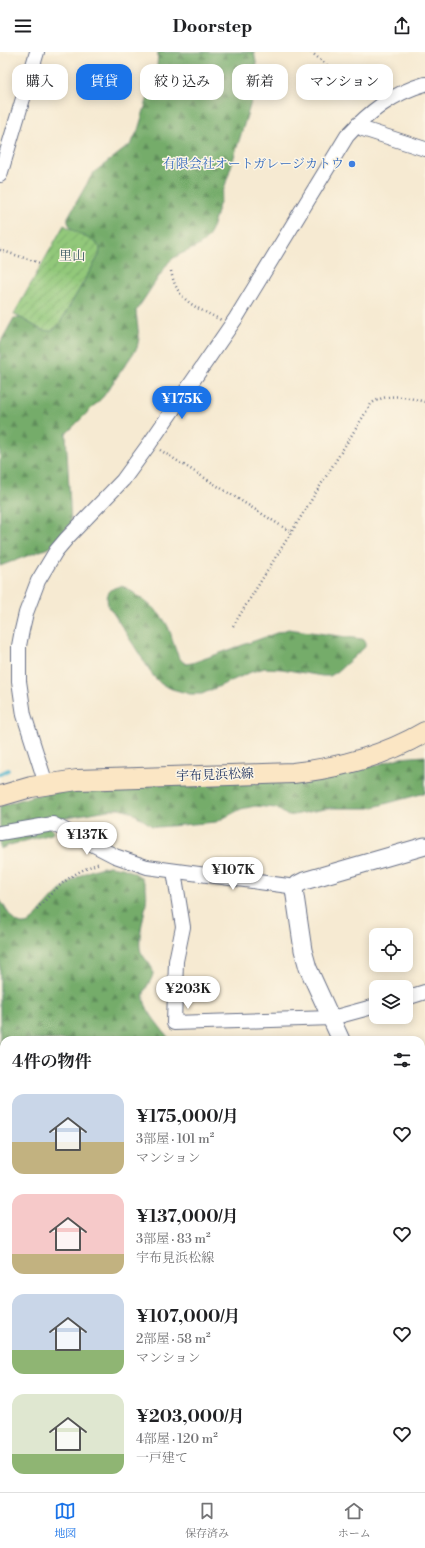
<!DOCTYPE html>
<html lang="ja">
<meta charset="utf-8">
<style>
:root{--surface:#fff;--page:#f2f2f2;--text:#202124;--muted:#757577;--line:#e0e0e0;--accent:#1a73e8}
body{margin:0;font-family:"Libre Bodoni","Noto Serif JP",serif;background:var(--page);color:var(--text);height:100vh;display:flex;flex-direction:column;font-size:15px;white-space:nowrap}
*{box-sizing:border-box;margin:0}
p{font-size:13px;color:var(--muted)}
.icon{flex:none;width:22px;height:22px;fill:none;stroke:currentColor;stroke-width:2;stroke-linecap:round;stroke-linejoin:round}
.map{position:relative;flex:1;overflow:hidden}
.details{position:absolute;left:0px;top:984px;width:425px;height:456px;display:flex;flex-direction:column;background:var(--surface);border-radius:12px 12px 0 0;box-shadow:0 2px 10px #0003}
.details>*{flex:none}
.guide{position:absolute;left:12px;top:12px;width:401px;height:36px;display:flex;gap:8px}
.buttons{position:absolute;left:369px;top:876px;display:grid;gap:8px}
.buttons a{display:grid;place-items:center;width:44px;height:44px;border-radius:8px;background:var(--surface);box-shadow:0 2px 10px #0003;font-size:20px}
.price{position:absolute;translate:-50% -34px;padding:0 9px;border-radius:14px;background:#fff;color:#222;font-size:13px;line-height:26px;filter:drop-shadow(0 1px 2px #0008)}
.price::after{content:'';position:absolute;left:50%;top:24px;width:12px;height:9px;margin-left:-6px;background:inherit;clip-path:polygon(0 0,100% 0,50% 100%)}
.price.current{background:var(--accent);color:#fff}
ul{padding:0;list-style:none}
li{display:flex;align-items:center;gap:12px;height:100px;padding:0 12px}
li span{display:grid;place-items:center;flex:none;width:112px;height:80px;border-radius:12px;color:#555}
li>.icon{margin-inline-start:auto}
span .icon{width:48px;height:48px;fill:#fffc;stroke-width:1}
li b{font-size:17px}
h2{display:flex;justify-content:space-between;align-items:center;height:48px;padding:0 12px;font-size:17px}
.tag{padding:0 14px;border-radius:12px;background:var(--surface);box-shadow:0 2px 10px #0003;font-size:14px;line-height:36px}
.tag.current{background:var(--accent);color:#fff}
header{display:flex;justify-content:space-between;align-items:center;height:52px;padding:0 12px;background:var(--surface);font-size:18px;font-weight:700}
.menu{display:flex;justify-content:space-around;align-items:center;height:56px;border-top:1px solid var(--line);background:var(--surface);font-size:11px;color:var(--muted)}
.menu a{display:grid;justify-items:center;gap:2px}
.menu .current{color:var(--accent)}
.map>svg:first-child{display:block}
</style>
<header><svg class="icon" aria-label="menu" viewBox="0 0 24 24"><path d="M4 6h16M4 12h16M4 18h16"/></svg>Doorstep<svg class="icon" aria-label="share" viewBox="0 0 24 24"><path d="M12 15V3M7 8l5-5 5 5M5 13v7h14v-7"/></svg></header>
<div class="map">
<svg width="425" height="1440" viewBox="0 0 425 1440">
<defs>
<pattern id="forest-firs" width="22" height="20" patternUnits="userSpaceOnUse"><rect width="22" height="20" fill="#75ac6a"/><path d="M5 1l3.5 6h-7zM16 11l3.5 6h-7z" fill="#5f8c5a"/></pattern>
<pattern id="garden-furrows" width="10" height="10" patternUnits="userSpaceOnUse"><rect width="10" height="10" fill="#92c87a"/><path d="M-1 1l2-2M0 10L10 0M9 11l2-2" fill="none" stroke="#76a367"/></pattern>
</defs>
<rect width="100%" height="100%" fill="#fcf5e5"/>
<filter id="ink" filterUnits="userSpaceOnUse"><feTurbulence type="fractalNoise" baseFrequency=".025" numOctaves="2"/><feDisplacementMap in="SourceGraphic" scale="8" xChannelSelector="R" yChannelSelector="G"/><feConvolveMatrix kernelMatrix="1 2 1 2 8 2 1 2 1" color-interpolation-filters="sRGB"/></filter>
<filter id="wash" filterUnits="userSpaceOnUse"><feTurbulence type="fractalNoise" baseFrequency=".012" numOctaves="4" result="noise"/><feDisplacementMap in="SourceGraphic" scale="16" xChannelSelector="R" yChannelSelector="G"/><feGaussianBlur stdDeviation="0.9" result="paint"/><feColorMatrix in="noise" values="0 0 0 0 0 0 0 0 0 0 0 0 0 0 0 0 0 1.4 0 .05"/><feComposite in="paint" operator="in"/></filter>
<g filter="url(#wash)">
<rect width="100%" height="100%" fill="#f6ead2"/>
<g fill="url(#forest-firs)" stroke="#486e64">
<path d="M 158,0 L 254,0 L 258,20 L 257,31 L 210,182 C 199,200 181,197 168,211 L 136,259 L 139,286 L 137,296 L 103,345 L 66,382 L 71,471 L 51,495 L 0,514 L 0,291 L 14,266 L 21,266 L 42,278 L 58,274 L 99,203 L 100,196 C 91,186 66,182 68,165 L 93,121 L 131,92 L 138,78 L 157,15 Z"/>
<path d="M 121,534 L 127,536 C 140,546 157,556 166,571 C 174,583 173,605 186,612 L 192,611 L 288,577 L 362,587 L 365,588 L 365,595 L 337,620 L 330,624 L 322,624 L 282,617 L 265,616 L 251,620 L 202,642 L 190,642 L 172,637 L 161,632 L 154,625 L 108,553 C 105,541 110,536 121,534 Z"/>
<polygon points="425,704 425,741 370,756 330,756 288,764 276,756 255,754 241,757 216,770 158,775 152,774 130,759 120,756 44,769 54,779 52,782 10,793 0,797 0,754 33,744 62,739 370,715 399,706"/>
<path d="M 109,814 C 171,821 137,860 140,896 C 141,906 154,912 153,922 C 151,932 142,937 144,947 C 146,960 163,978 170,988 L 4,988 L 4,1063 L 0,1059 L 0,848 C 8,859 16,880 32,869 C 55,843 73,819 109,814 Z"/>
<polygon points="425,1001 425,1040 421,1037 421,1003"/>
<polygon points="0,1078 4,1083 4,1251 0,1252"/>
<polygon points="425,1236 425,1306 421,1308 421,1237"/>
<polygon points="425,1415 425,1440 284,1440 293,1436 347,1436 353,1438 363,1436 421,1436 421,1416"/>
<polygon points="73,1436 180,1436 178,1440 68,1440"/>
</g>
<polygon fill="url(#garden-furrows)" stroke="#567c6c" points="64,173 96,191 100,196 99,203 58,274 51,279 42,278 14,262"/>
<g fill="none" stroke-linecap="round" stroke-linejoin="round">
<g stroke="#4db2cc" stroke-width="4">
<polyline points="0,722 8,718"/>
<polyline points="421,1355 425,1355"/>
<polyline points="234,1440 238,1436"/>
</g>
</g>
</g>
<g filter="url(#ink)">
<g fill="none" stroke-linecap="round" stroke-linejoin="round">
<g stroke="#687087" stroke-width="16">
<g id="minor">
<polyline points="358,72 363,77 425,97"/>
<polyline points="0,123 37,0"/>
<path d="M 46,732 L 24,663 L 19,629 L 19,594 L 22,578 L 26,561 L 38,529 L 56,499 L 67,486 L 123,428 L 150,391 L 236,266 L 347,84 C 369,60 393,41 425,32"/>
<polyline points="0,781 53,772 115,804 147,815 296,835"/>
<polyline points="174,819 183,875 176,909 174,971 332,966 376,954"/>
<polyline points="406,946 425,940"/>
<polyline points="0,1068 4,1072"/>
<polyline points="421,1220 425,1220"/>
</g>
</g>
<g stroke="#687087" stroke-width="19">
<g id="tertiary">
<polyline points="341,988 308,916 303,898 294,837 298,832 304,829 425,794"/>
<polyline points="0,1351 4,1349"/>
</g>
</g>
<g stroke="#687087" stroke-width="22">
<path id="secondary" d="M 0,744 L 31,735 L 77,728 L 293,721 C 339,716 384,704 425,680"/>
</g>
<g stroke="#687087" stroke-width="2.5" stroke-dasharray="1 3" stroke-linecap="butt">
<polyline points="311,0 368,47"/>
<polyline points="0,198 40,211"/>
<path d="M 171,219 C 177,250 196,255 221,268"/>
<polyline points="160,398 291,480"/>
<path d="M 233,574 L 371,352 C 386,340 408,345 425,350"/>
<path d="M 37,857 C 58,834 70,821 100,811"/>
<polyline points="421,1361 425,1361"/>
<polyline points="243,1440 248,1436"/>
</g>
<use href="#minor" stroke="#fff" stroke-width="14"/>
<use href="#tertiary" stroke="#fff" stroke-width="17"/>
<use href="#secondary" stroke="#fbe6c4" stroke-width="20"/>
</g>
</g>
<circle fill="#3f7fe0" stroke="#fcf5e5" stroke-width="1.5" cx="352" cy="112" r="4"/>
<g text-anchor="middle" dominant-baseline="central" stroke-width="3" stroke-linejoin="round" paint-order="stroke">
<g font-size="13" fill="#366cbe" stroke="#fcf5e5" text-anchor="end">
<text x="344" y="112">有限会社オートガレージカトウ</text>
</g>
<g font-size="13" fill="#3f5d66" stroke="#fcf5e5">
<text x="72" y="204">里山</text>
</g>
<g font-size="13" fill="#1b2f5e" stroke="#fcf5e5">
<text transform="translate(215 723) rotate(-2)">宇布見浜松線</text>
</g>
</g>
</svg>
<div class="buttons">
<a><svg class="icon" aria-label="locate" viewBox="0 0 24 24"><circle cx="12" cy="12" r="6"/><path d="M12 2v4M12 18v4M2 12h4M18 12h4"/></svg></a>
<a><svg class="icon" aria-label="layers" viewBox="0 0 24 24"><path d="M12 4l9 5-9 5-9-5zM3 14l9 5 9-5"/></svg></a>
</div>
<b class="price current" style="left:182px;top:368px">¥175K</b>
<b class="price" style="left:87px;top:804px">¥137K</b>
<b class="price" style="left:233px;top:839px">¥107K</b>
<b class="price" style="left:188px;top:958px">¥203K</b>
<div class="guide">
<a class="tag">購入</a>
<a class="tag current">賃貸</a>
<a class="tag">絞り込み</a>
<a class="tag">新着</a>
<a class="tag">マンション</a>
</div>
<section class="details">
<h2>4件の物件<svg class="icon" aria-label="filters" viewBox="0 0 24 24"><path d="M4 7h16M4 17h16"/><circle cx="9" cy="7" r="2"/><circle cx="15" cy="17" r="2"/></svg></h2>
<ul>
<li><span style="background:linear-gradient(#c9d6e8 60%,#c2b280 0)"><svg class="icon" aria-label="home" viewBox="0 0 24 24"><path d="M3 11l9-7 9 7M6 9v11h12V9"/></svg></span><div><b>¥175,000/月</b><p>3部屋 · 101 m²</p><p>マンション</p></div><svg class="icon" aria-label="heart" viewBox="0 0 24 24"><path d="M12 20l-8-8c-3-5 5-10 8-4 3-6 11-1 8 4z"/></svg></li>
<li><span style="background:linear-gradient(#f6c9c9 75%,#c2b280 0)"><svg class="icon" aria-label="home" viewBox="0 0 24 24"><path d="M3 11l9-7 9 7M6 9v11h12V9"/></svg></span><div><b>¥137,000/月</b><p>3部屋 · 83 m²</p><p>宇布見浜松線</p></div><svg class="icon" aria-label="heart" viewBox="0 0 24 24"><path d="M12 20l-8-8c-3-5 5-10 8-4 3-6 11-1 8 4z"/></svg></li>
<li><span style="background:linear-gradient(#c9d6e8 70%,#8fb573 0)"><svg class="icon" aria-label="home" viewBox="0 0 24 24"><path d="M3 11l9-7 9 7M6 9v11h12V9"/></svg></span><div><b>¥107,000/月</b><p>2部屋 · 58 m²</p><p>マンション</p></div><svg class="icon" aria-label="heart" viewBox="0 0 24 24"><path d="M12 20l-8-8c-3-5 5-10 8-4 3-6 11-1 8 4z"/></svg></li>
<li><span style="background:linear-gradient(#dfe7d0 75%,#8fb573 0)"><svg class="icon" aria-label="home" viewBox="0 0 24 24"><path d="M3 11l9-7 9 7M6 9v11h12V9"/></svg></span><div><b>¥203,000/月</b><p>4部屋 · 120 m²</p><p>一戸建て</p></div><svg class="icon" aria-label="heart" viewBox="0 0 24 24"><path d="M12 20l-8-8c-3-5 5-10 8-4 3-6 11-1 8 4z"/></svg></li>
</ul>
</section>
</div>
<nav class="menu">
<a class="current"><svg class="icon" aria-label="map" viewBox="0 0 24 24"><path d="M3 6l6-2 6 2 6-2v14l-6 2-6-2-6 2zM9 4v14M15 6v14"/></svg>地図</a>
<a><svg class="icon" aria-label="saved" viewBox="0 0 24 24"><path d="M7 4h10v16l-5-4-5 4z"/></svg>保存済み</a>
<a><svg class="icon" aria-label="home" viewBox="0 0 24 24"><path d="M3 11l9-7 9 7M6 9v11h12V9"/></svg>ホーム</a>
</nav>
